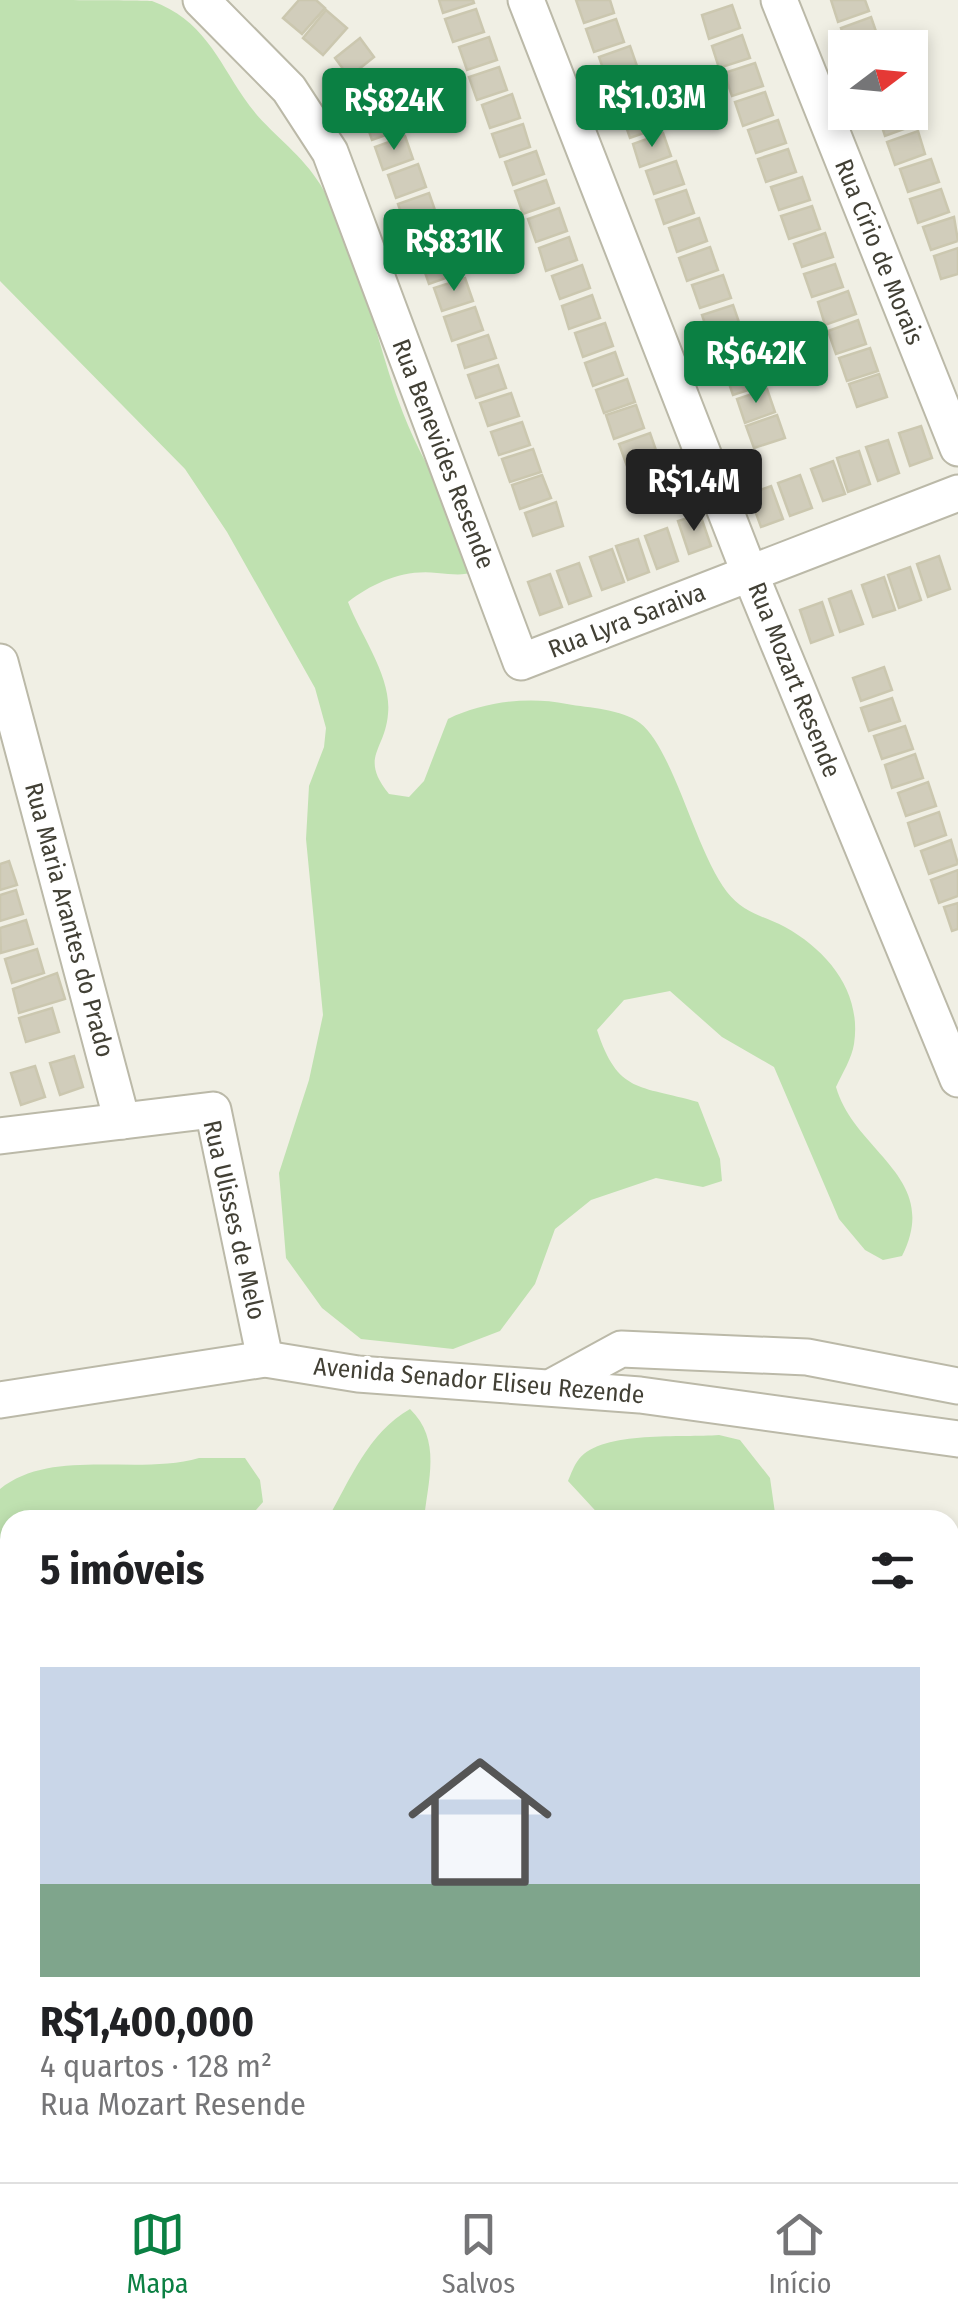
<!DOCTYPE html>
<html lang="pt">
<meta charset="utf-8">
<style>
:root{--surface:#fff;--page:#f2f2f2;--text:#202124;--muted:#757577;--line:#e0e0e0;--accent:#0b8043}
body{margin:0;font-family:"Fira Sans Condensed",sans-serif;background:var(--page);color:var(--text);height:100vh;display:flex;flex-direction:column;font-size:38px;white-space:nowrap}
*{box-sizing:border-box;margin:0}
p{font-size:32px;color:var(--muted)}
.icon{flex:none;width:55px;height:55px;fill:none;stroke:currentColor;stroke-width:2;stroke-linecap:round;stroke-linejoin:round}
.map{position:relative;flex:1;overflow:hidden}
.sheet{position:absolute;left:0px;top:1510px;width:960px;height:672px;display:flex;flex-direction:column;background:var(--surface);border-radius:30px 30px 0 0;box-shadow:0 5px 15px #0003}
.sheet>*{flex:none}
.needle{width:65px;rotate:74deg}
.controls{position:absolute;left:828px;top:30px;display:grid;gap:20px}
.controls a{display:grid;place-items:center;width:100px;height:100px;border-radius:0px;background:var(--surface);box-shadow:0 5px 15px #0003;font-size:50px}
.price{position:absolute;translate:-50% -85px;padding:0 22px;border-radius:10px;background:var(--accent);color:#fff;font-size:32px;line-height:65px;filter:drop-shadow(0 2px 5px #0008)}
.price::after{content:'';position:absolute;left:50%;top:60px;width:30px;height:22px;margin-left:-15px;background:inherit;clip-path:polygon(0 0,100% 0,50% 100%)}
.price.on{background:#222;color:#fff}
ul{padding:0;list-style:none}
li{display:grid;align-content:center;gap:20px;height:530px;padding:0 40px}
li span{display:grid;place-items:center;height:310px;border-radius:0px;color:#555}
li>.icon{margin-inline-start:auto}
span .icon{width:180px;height:180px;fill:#fffc;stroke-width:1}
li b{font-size:42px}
h2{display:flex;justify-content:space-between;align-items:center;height:120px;padding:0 40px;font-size:42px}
.tab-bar{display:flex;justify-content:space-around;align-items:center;height:140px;border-top:2px solid var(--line);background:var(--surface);font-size:28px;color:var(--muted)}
.tab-bar a{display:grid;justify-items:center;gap:5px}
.tab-bar .on{color:var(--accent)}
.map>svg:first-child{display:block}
</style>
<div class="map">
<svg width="958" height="2182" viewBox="0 0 958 2182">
<rect width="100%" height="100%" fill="#f0efe4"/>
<g fill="#bfe1b0">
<path d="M 0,0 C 30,0 131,0 152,1 C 203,20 217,58 244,98 C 265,130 300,151 320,184 C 363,256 373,336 403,413 C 424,468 460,515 476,572 C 460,576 452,574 437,573 C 403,569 373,583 348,602 C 361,636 392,677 388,714 C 385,751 359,757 389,794 L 409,797 L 424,781 L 448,719 C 483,702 527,696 567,704 C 589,708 622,709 640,723 C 674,750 695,850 727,892 C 743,913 764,916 785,927 C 828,951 862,992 854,1044 C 852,1058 842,1074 836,1087 C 855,1153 942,1177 902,1256 L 883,1260 L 865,1250 L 839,1219 L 774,1067 L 722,1037 L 670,991 L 624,1000 L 597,1030 C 618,1094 639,1085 698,1102 L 720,1159 L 722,1181 L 703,1187 L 656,1178 L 591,1200 L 555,1229 L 535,1284 L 500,1331 L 453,1349 L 361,1339 L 322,1308 L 286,1258 L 279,1173 L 309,1080 L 323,1015 L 306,839 L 309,786 L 324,747 L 326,728 L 315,688 L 227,532 L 185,469 L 0,281 Z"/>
<path d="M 410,1409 C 442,1440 428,1480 424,1520 L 327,1520 C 350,1480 368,1433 410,1409 Z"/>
<path d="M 719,1435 L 740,1440 L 770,1478 L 776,1520 L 604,1520 L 568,1481 C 571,1474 574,1465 579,1459 C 602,1430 684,1438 719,1435 Z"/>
<path d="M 199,1458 L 245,1458 L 260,1480 L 263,1502 L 248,1519 L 10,1520 L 10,1948 L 0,1958 L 0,1489 C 52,1447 137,1476 199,1458 Z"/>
<polygon points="950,1740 958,1742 958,1919 950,1923"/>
<polygon points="304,2172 829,2172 829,2173 828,2182 298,2182"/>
</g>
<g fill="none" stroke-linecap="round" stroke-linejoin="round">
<g stroke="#a5bce8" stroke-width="8">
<polyline points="950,1805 958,1808"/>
<polyline points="0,1813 10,1810"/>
</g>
</g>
<g fill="#d1cdbb" stroke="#cbc7af" stroke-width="2.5">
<polygon points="299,0 316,0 325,8 302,34 283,18"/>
<polygon points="439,0 473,0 474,3 443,13"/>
<polygon points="576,0 610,0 614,13 584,23"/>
<polygon points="831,0 865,0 869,11 838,22"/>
<polygon points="732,5 740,28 709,39 702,15"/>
<polygon points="476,9 484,32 453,42 445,19"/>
<polygon points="326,10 347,28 323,55 303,38"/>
<polygon points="871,17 879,40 847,48 841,28"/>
<polygon points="616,19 624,42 594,52 586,29"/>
<polygon points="742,35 750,58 719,68 712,46"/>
<polygon points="489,37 497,60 467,70 459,47"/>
<polygon points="360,38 374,57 349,77 335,58"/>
<polygon points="630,46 638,69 607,80 599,57"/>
<polygon points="755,63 763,86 732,96 724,73"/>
<polygon points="499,67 507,90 477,100 469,77"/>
<polygon points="640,76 648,100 617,110 609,87"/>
<polygon points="382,78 390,102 360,112 351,89"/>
<polygon points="765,92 773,115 743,126 735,102"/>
<polygon points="512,94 520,118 490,128 482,105"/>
<polygon points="653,104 661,127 630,138 622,115"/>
<polygon points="395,106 403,129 372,140 364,117"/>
<polygon points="910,110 915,125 885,136 877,112"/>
<polygon points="778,120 786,143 756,153 748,130"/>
<polygon points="523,124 530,147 500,157 492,134"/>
<polygon points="918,131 925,154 895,165 887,142"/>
<polygon points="663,133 671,156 640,167 633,144"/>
<polygon points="405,136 413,159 383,170 375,147"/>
<polygon points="788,149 796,172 766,182 758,159"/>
<polygon points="536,151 544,174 513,185 505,162"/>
<polygon points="931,159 939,182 908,192 900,169"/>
<polygon points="676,161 684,184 654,194 646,171"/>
<polygon points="418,164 426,187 396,198 388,175"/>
<polygon points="802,177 810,200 779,210 771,187"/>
<polygon points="546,180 554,203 523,214 515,191"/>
<polygon points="941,189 949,212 918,223 910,199"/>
<polygon points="686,190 694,213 664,224 656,200"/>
<polygon points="429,193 437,216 406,227 398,204"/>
<polygon points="812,206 820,229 789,239 781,216"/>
<polygon points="559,208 567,231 536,242 528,219"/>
<polygon points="954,217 958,241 931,250 923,227"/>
<polygon points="699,218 707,241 677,252 669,228"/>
<polygon points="442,221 449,244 419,255 411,232"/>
<polygon points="825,233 833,257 802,267 794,244"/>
<polygon points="569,237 577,260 546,271 539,248"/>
<polygon points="710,247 718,270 687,281 679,258"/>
<polygon points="958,248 958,274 941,279 934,256"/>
<polygon points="452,250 460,273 429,284 421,261"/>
<polygon points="835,264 843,287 812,297 804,274"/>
<polygon points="582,265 590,288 560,299 552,276"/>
<polygon points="723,275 731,298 700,308 692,285"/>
<polygon points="465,278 473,301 442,311 434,288"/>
<polygon points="848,291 856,314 825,325 818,302"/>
<polygon points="592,295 600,318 569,329 562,306"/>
<polygon points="733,305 741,328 710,339 702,315"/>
<polygon points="475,307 483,330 452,341 444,317"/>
<polygon points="858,320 866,344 836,354 828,331"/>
<polygon points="605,323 613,346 583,357 575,333"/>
<polygon points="746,333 754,356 723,366 715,343"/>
<polygon points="488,335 496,358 465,368 458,345"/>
<polygon points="870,348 878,371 847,381 839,358"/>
<polygon points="615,352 623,375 593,386 585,363"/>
<polygon points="756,362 764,385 733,395 725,372"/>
<polygon points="498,365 506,388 476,398 468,375"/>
<polygon points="879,374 887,397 857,407 849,384"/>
<polygon points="627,379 635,402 604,413 596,390"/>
<polygon points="767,389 775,412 745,423 737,399"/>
<polygon points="511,393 519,416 488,426 480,403"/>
<polygon points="636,405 644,428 614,439 606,415"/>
<polygon points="777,415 785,438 754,448 746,426"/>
<polygon points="522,422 530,445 499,455 491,432"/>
<polygon points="921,426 932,458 910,466 899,433"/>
<polygon points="650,433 658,456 627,466 619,444"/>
<polygon points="888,440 899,473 878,481 866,447"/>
<polygon points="533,449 541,472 510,482 502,459"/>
<polygon points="859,451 870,484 848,492 837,458"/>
<polygon points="833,461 845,494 823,501 811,469"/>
<polygon points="660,462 668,485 637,495 629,473"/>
<polygon points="542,475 551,498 520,509 512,485"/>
<polygon points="800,475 812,508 790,516 778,483"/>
<polygon points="771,486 783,519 761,527 749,494"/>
<polygon points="556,502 563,526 533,536 525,513"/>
<polygon points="700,514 711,546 689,554 678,521"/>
<polygon points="667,528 678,561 657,569 645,536"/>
<polygon points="638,539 649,572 628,580 616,546"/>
<polygon points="612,549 624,582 602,590 590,557"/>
<polygon points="939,556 950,589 928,597 917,564"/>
<polygon points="579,563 591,596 569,604 557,571"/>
<polygon points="910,567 921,600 899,608 888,575"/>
<polygon points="550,574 562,607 540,615 528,582"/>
<polygon points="884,577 895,610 873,617 862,585"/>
<polygon points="851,591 863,624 840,632 829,599"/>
<polygon points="822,602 833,635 811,643 800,610"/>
<polygon points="884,667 892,690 861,701 853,678"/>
<polygon points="892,698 900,721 869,731 861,708"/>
<polygon points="905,726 913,749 882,759 874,736"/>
<polygon points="915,754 923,778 892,788 885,765"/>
<polygon points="928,782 936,806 906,816 898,793"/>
<polygon points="939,812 946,835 915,846 908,823"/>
<polygon points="951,840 958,864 929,874 921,851"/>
<polygon points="9,861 17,885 0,890 0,864"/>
<polygon points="958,870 958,896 939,903 931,880"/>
<polygon points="16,890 23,914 0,921 0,895"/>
<polygon points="958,903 958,929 952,931 944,907"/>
<polygon points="26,920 33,944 1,953 0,928"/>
<polygon points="37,949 44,973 12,983 5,959"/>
<polygon points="57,973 65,999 19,1013 13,989"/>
<polygon points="52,1008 59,1032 26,1042 19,1018"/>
<polygon points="74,1056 83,1087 60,1095 50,1063"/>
<polygon points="35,1066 45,1097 21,1105 11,1073"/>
</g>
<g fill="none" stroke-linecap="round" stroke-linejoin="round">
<g stroke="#bbb9a8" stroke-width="39">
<g id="minor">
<polyline points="201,0 289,89 330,152 521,662 958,493"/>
<polyline points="526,0 746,564 958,1079"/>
<polyline points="779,0 958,448"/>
<polyline points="0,662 122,1121"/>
<polyline points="0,1136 213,1110 265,1359"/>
<polyline points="555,1385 621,1349 807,1357 958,1386"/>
<polyline points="0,1400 265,1359 358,1374 640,1395 958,1439"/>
</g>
</g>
<use href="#minor" stroke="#fff" stroke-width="35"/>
</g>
<g text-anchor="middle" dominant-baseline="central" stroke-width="8" stroke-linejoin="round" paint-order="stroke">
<g font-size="25" fill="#424035" stroke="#fff">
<text transform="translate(879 252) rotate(68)">Rua Círio de Morais</text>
<text transform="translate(443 454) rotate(69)">Rua Benevides Resende</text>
<text transform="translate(627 621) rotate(-21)">Rua Lyra Saraiva</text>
<text transform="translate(794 680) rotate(68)">Rua Mozart Resende</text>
<text transform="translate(69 920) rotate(75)">Rua Maria Arantes do Prado</text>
<text transform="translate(234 1220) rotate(77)">Rua Ulisses de Melo</text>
<text transform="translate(479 1381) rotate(5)">Avenida Senador Eliseu Rezende</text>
</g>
</g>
</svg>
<div class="controls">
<a><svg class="needle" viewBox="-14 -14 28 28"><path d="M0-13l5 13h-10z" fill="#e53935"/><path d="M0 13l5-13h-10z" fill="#757577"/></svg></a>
</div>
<b class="price" style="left:652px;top:150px">R$1.03M</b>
<b class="price" style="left:394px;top:153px">R$824K</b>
<b class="price" style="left:454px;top:294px">R$831K</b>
<b class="price" style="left:756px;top:406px">R$642K</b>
<b class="price on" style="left:694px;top:534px">R$1.4M</b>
<section class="sheet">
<h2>5 imóveis<svg class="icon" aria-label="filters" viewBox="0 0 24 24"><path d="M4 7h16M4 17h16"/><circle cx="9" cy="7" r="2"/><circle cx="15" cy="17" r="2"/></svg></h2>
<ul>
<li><span style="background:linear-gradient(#c9d6e8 70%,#7fa58c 0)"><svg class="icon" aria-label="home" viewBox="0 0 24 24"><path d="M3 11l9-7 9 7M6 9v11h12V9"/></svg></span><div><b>R$1,400,000</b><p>4 quartos · 128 m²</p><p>Rua Mozart Resende</p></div></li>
</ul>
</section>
</div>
<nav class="tab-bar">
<a class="on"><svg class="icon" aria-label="map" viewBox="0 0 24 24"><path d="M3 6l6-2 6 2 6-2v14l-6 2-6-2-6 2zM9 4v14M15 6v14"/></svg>Mapa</a>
<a><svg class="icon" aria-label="saved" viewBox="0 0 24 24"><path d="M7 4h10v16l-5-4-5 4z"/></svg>Salvos</a>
<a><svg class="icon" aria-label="home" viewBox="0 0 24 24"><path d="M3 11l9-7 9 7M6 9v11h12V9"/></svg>Início</a>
</nav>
